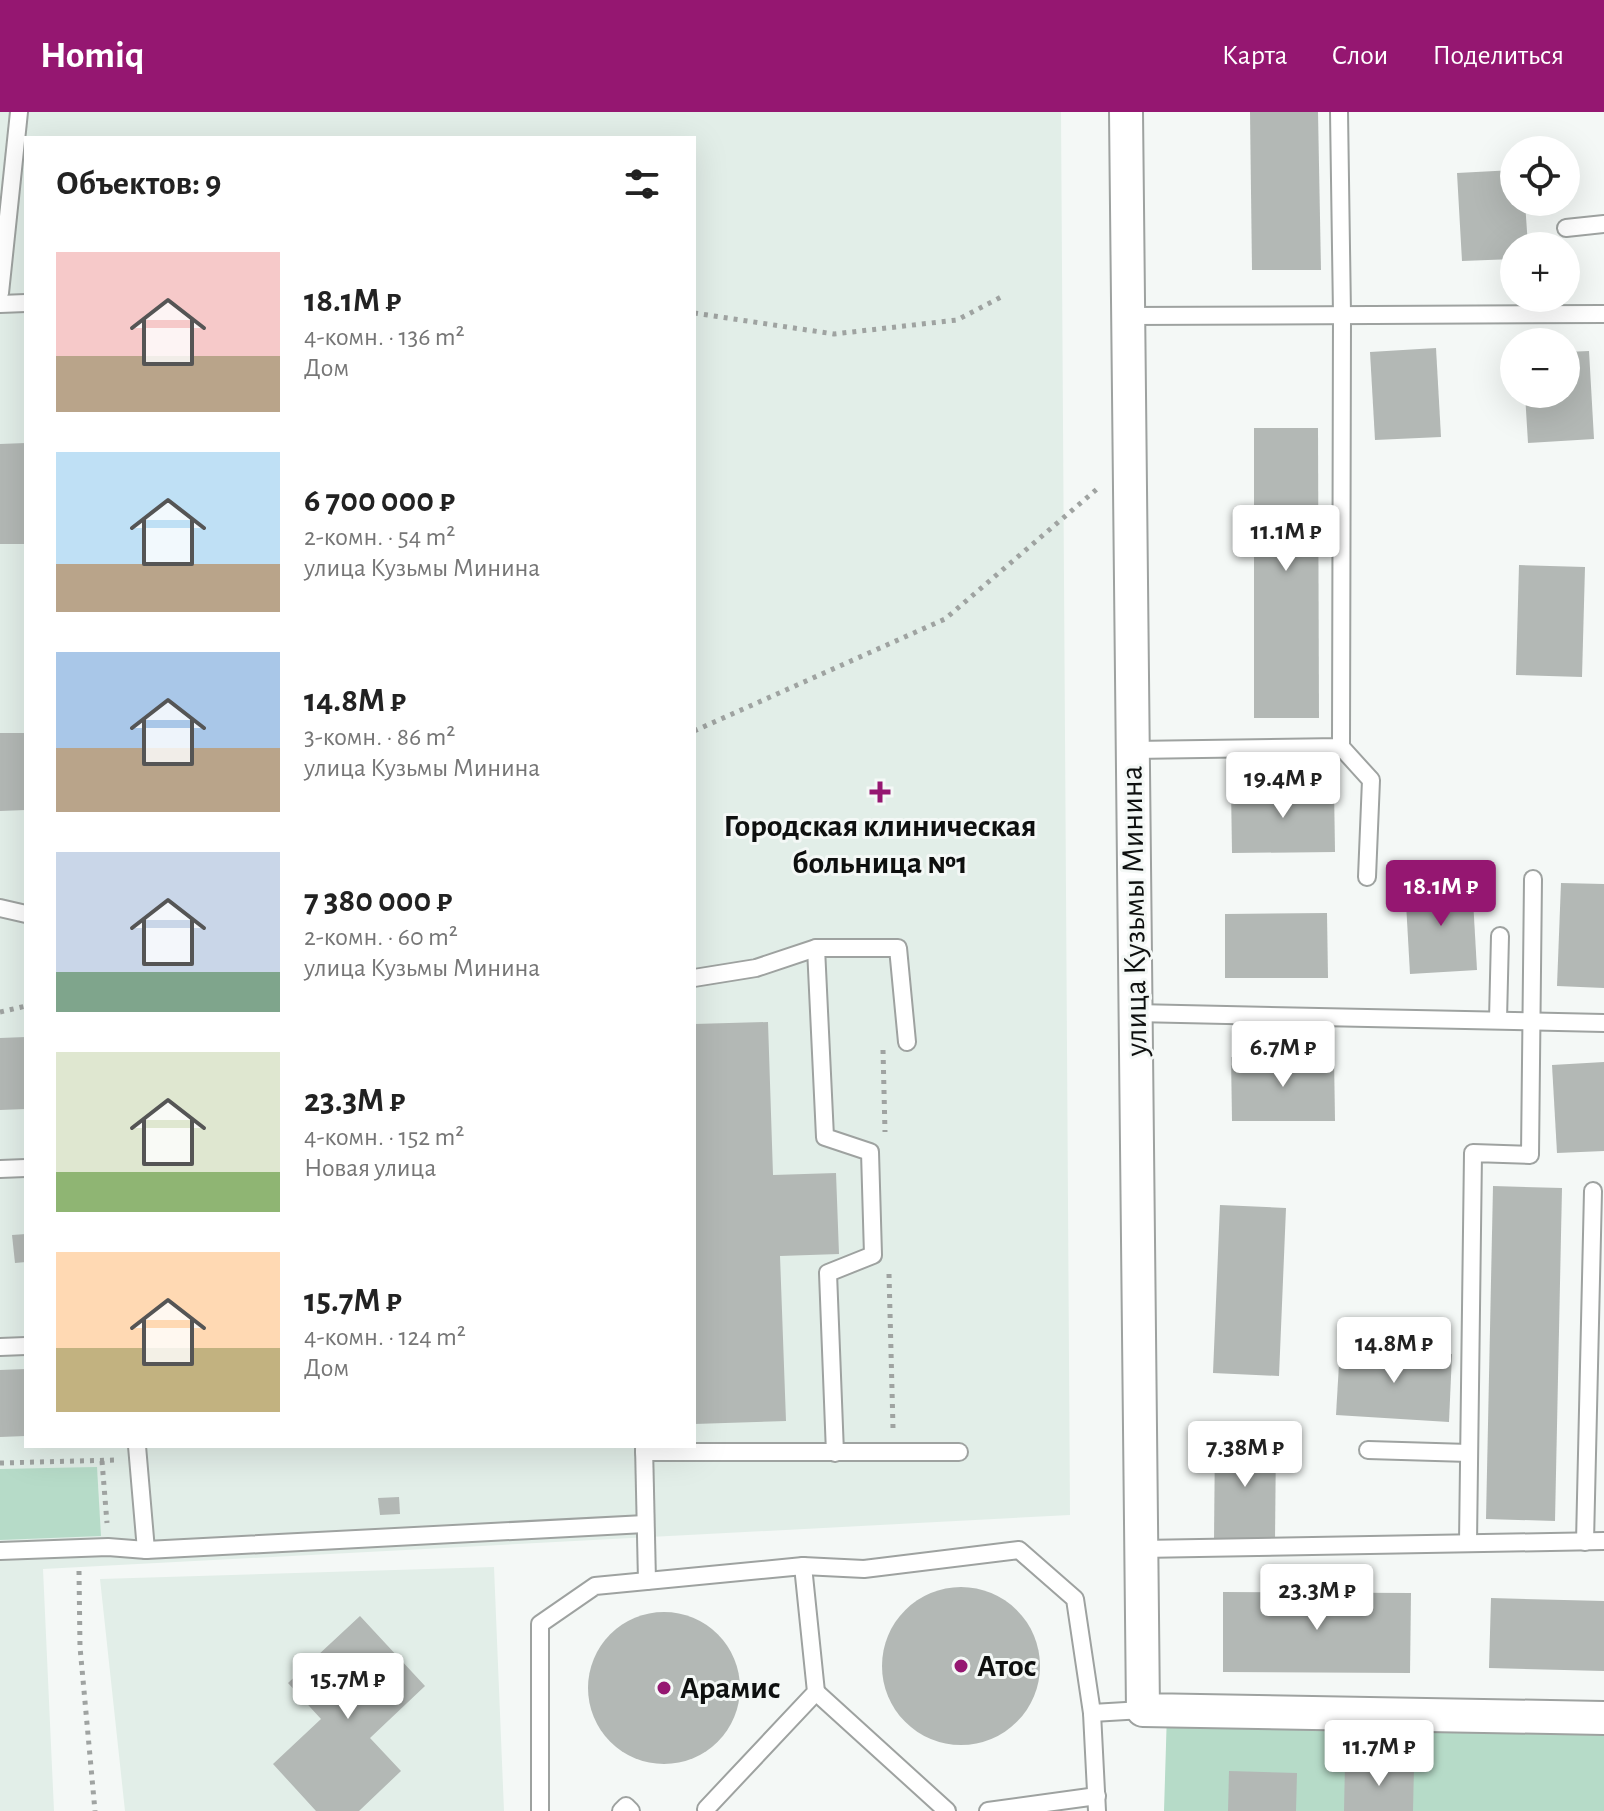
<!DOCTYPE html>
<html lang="ru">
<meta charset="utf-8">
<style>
:root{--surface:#fff;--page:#f2f2f2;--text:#222;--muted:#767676;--accent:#951771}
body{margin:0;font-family:"Alegreya Sans",sans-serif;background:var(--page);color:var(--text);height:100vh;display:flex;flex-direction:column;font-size:30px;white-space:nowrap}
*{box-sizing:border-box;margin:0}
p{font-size:26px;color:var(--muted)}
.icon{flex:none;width:44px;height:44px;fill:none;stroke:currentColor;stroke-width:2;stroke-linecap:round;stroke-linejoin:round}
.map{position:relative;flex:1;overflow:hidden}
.side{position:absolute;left:24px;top:24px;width:672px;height:1312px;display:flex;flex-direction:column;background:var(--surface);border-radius:0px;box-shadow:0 8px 32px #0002}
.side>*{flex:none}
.controls{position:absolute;left:1500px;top:24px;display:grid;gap:16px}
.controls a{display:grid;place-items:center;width:80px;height:80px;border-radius:50%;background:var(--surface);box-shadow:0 8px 32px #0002;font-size:40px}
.price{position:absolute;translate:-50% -68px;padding:0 18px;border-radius:8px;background:#fff;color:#222;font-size:26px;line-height:52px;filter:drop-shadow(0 2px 4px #0008)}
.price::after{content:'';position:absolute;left:50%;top:48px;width:24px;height:18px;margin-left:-12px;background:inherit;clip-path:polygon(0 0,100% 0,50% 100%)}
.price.active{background:var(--accent);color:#fff}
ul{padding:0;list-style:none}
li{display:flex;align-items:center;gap:24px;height:200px;padding:0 32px}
li span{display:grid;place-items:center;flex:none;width:224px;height:160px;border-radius:0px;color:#555}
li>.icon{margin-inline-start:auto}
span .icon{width:96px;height:96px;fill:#fffc;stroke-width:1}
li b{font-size:34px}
h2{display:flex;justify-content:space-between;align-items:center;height:96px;padding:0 32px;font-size:34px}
header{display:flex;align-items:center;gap:48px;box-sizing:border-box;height:112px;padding:0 40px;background:var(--accent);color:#fff}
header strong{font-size:38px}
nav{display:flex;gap:44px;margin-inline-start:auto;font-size:28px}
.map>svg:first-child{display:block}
</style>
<header>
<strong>Homiq</strong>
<nav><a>Карта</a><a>Слои</a><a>Поделиться</a></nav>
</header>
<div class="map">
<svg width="1604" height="1699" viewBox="0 0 1604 1699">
<rect width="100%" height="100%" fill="#f4f8f6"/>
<g fill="#e2eee8" fill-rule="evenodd">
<path d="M 0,0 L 1061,0 L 1070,1403 L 43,1457 L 54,1699 L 0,1699 ZM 26,26 L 694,26 L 694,1334 L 26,1334 Z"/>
<polygon points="494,1455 504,1699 125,1699 100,1467"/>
</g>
<g fill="#b6dbc8">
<polygon points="97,1355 101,1424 0,1428 0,1357"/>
<polygon points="1167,1600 1604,1618 1604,1699 1164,1699"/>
</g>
<g fill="#b3b8b5">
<polygon points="1250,0 1318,0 1321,158 1252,158"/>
<polygon points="1514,58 1514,90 1525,90 1528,134 1514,134 1514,147 1462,149 1457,61"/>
<polygon points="1436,236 1441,325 1375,328 1370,240"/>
<polygon points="1589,239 1594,327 1528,331 1525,282 1566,282 1566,240"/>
<polygon points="1254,316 1318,316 1319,606 1254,606"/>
<polygon points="26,331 26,432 0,432 0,332"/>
<polygon points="1519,453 1585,455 1582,565 1516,563"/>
<polygon points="0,621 26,621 26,698 0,699"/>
<polygon points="1334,675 1335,740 1232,741 1231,676"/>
<polygon points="1472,770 1477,858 1410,862 1405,773"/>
<polygon points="1561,771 1604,772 1604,876 1557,874"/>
<polygon points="1327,801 1328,866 1225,866 1225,802"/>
<polygon points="768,910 773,1063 836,1061 839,1142 780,1144 786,1309 694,1312 694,912"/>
<polygon points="26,925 26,997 0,998 0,926"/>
<polygon points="1334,944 1335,1009 1232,1009 1231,945"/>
<polygon points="1604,950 1604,1039 1557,1041 1552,953"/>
<polygon points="1493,1074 1562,1076 1555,1409 1486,1407"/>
<polygon points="1220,1093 1286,1096 1279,1264 1213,1261"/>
<polygon points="26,1122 26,1150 15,1151 12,1123"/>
<polygon points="1340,1235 1452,1242 1449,1310 1336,1303"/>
<polygon points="26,1257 26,1324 0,1325 0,1258"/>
<polygon points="1215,1325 1276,1325 1275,1429 1214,1428"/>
<polygon points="399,1385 400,1402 380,1403 378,1386"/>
<circle cx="961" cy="1554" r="79"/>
<polygon points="1223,1480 1411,1481 1410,1561 1223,1560"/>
<polygon points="1491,1486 1604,1489 1604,1559 1489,1556"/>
<circle cx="664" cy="1576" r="76"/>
<polygon points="360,1504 425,1574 370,1626 401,1659 359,1699 316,1699 273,1652 321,1607 288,1571"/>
<polygon points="1345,1652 1414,1654 1413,1699 1344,1699"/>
<polygon points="1229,1659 1297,1661 1296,1699 1228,1699"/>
</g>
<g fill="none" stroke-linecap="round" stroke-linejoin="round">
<g stroke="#9ea2a0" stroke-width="20">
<g id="lane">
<polyline points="1566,116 1604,112"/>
<polyline points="0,181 19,0"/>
<polyline points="0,192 26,191"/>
<polyline points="1128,204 1604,202"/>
<polyline points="1341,635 1371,668 1367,765"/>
<polyline points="1133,638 1341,635 1342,202 1339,0"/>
<polyline points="0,796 26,802"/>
<polyline points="816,836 825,1025 870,1040 873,1143 828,1161 835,1341"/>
<polyline points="694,866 756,856 816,836 898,836 907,930"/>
<polyline points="1135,901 1604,911"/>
<polyline points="1498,908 1500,824"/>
<polyline points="0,1057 26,1056"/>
<polyline points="0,1235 26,1234"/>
<polyline points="137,1334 146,1438"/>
<polyline points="644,1334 647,1469"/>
<polyline points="1368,1338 1469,1341"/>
<polyline points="644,1340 959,1340"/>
<polyline points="1585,1430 1593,1079"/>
<polyline points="1468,1431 1473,1041 1530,1043 1533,767"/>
<polyline points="1141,1437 1604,1429"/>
<polyline points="0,1439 108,1435 146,1438 645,1412"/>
<polyline points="816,1580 947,1699"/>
<polyline points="1092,1601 1143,1598"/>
<polyline points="706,1697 816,1580 803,1454"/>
<polyline points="540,1699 540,1512 595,1474 803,1454 864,1457 1019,1438 1075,1487 1092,1601 1097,1699"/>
<polyline points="621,1699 626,1694 631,1699"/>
<polyline points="988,1699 1097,1684"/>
</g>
</g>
<g stroke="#9ea2a0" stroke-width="36">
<polyline id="street" points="1126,0 1143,1598 1604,1606"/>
</g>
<g stroke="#9fa3a1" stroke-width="5" stroke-dasharray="4 6" stroke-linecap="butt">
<polyline points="694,201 834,222 957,208 1005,183"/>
<polyline points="694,619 945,507 1097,377"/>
<polyline points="0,900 26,894"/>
<polyline points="883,938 885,1020"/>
<polyline points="889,1162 893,1316"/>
<polyline points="102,1349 107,1411"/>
<polyline points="0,1351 115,1348"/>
<polyline points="79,1459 80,1535 95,1699"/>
</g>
<use href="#lane" stroke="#fff" stroke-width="16"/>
<use href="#street" stroke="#fff" stroke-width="32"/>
</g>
<g fill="#951771" stroke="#f4f8f6" stroke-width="3">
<path d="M876 668h8v8h8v8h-8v8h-8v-8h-8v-8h8z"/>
<circle cx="961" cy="1554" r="8"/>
<circle cx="664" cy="1576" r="8"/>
</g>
<g text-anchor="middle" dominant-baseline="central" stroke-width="6" stroke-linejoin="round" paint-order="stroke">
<g font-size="32" font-weight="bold" fill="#0e100f" stroke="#f4f8f6" text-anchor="start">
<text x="880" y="714" text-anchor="middle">Городская клиническая<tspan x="880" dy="37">больница №1</tspan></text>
<text x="977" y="1554">Атос</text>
<text x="680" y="1576">Арамис</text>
</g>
<g font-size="32" fill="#0e100f" stroke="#f4f8f6">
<text transform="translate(1134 799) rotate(-91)">улица Кузьмы Минина</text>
</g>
</g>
</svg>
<div class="controls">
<a><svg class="icon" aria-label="locate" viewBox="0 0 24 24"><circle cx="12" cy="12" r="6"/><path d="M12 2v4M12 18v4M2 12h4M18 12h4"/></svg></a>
<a>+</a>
<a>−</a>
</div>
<b class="price" style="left:1286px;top:461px">11.1M ₽</b>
<b class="price" style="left:1283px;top:708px">19.4M ₽</b>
<b class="price active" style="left:1441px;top:816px">18.1M ₽</b>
<b class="price" style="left:1283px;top:977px">6.7M ₽</b>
<b class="price" style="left:1394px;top:1273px">14.8M ₽</b>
<b class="price" style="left:1245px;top:1377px">7.38M ₽</b>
<b class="price" style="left:1317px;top:1520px">23.3M ₽</b>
<b class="price" style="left:348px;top:1609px">15.7M ₽</b>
<b class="price" style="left:1379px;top:1676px">11.7M ₽</b>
<section class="side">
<h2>Объектов: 9<svg class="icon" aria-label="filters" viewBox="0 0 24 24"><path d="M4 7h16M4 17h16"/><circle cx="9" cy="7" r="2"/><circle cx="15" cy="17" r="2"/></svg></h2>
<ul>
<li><span style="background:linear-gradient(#f6c9c9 65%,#b9a48a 0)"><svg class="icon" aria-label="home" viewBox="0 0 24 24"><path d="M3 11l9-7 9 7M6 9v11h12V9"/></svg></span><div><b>18.1M ₽</b><p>4-комн. · 136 m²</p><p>Дом</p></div></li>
<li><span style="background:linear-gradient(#bfe0f5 70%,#b9a48a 0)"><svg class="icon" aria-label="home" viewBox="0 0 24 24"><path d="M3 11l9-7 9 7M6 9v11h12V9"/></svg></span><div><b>6 700 000 ₽</b><p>2-комн. · 54 m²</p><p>улица Кузьмы Минина</p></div></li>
<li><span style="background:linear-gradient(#a9c7e8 60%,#b9a48a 0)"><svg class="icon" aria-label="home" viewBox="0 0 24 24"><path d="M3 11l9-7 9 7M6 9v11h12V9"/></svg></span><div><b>14.8M ₽</b><p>3-комн. · 86 m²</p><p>улица Кузьмы Минина</p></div></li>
<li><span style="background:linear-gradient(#c9d6e8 75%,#7fa58c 0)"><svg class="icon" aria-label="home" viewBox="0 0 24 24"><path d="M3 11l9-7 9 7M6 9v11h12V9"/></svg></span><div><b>7 380 000 ₽</b><p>2-комн. · 60 m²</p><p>улица Кузьмы Минина</p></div></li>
<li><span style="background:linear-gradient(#dfe7d0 75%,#8fb573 0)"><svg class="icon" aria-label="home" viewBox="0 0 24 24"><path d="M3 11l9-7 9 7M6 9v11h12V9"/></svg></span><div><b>23.3M ₽</b><p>4-комн. · 152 m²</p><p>Новая улица</p></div></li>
<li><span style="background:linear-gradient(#ffd9b3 60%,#c2b280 0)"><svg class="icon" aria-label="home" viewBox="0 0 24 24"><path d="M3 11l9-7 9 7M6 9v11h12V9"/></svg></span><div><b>15.7M ₽</b><p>4-комн. · 124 m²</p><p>Дом</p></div></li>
</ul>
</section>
</div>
